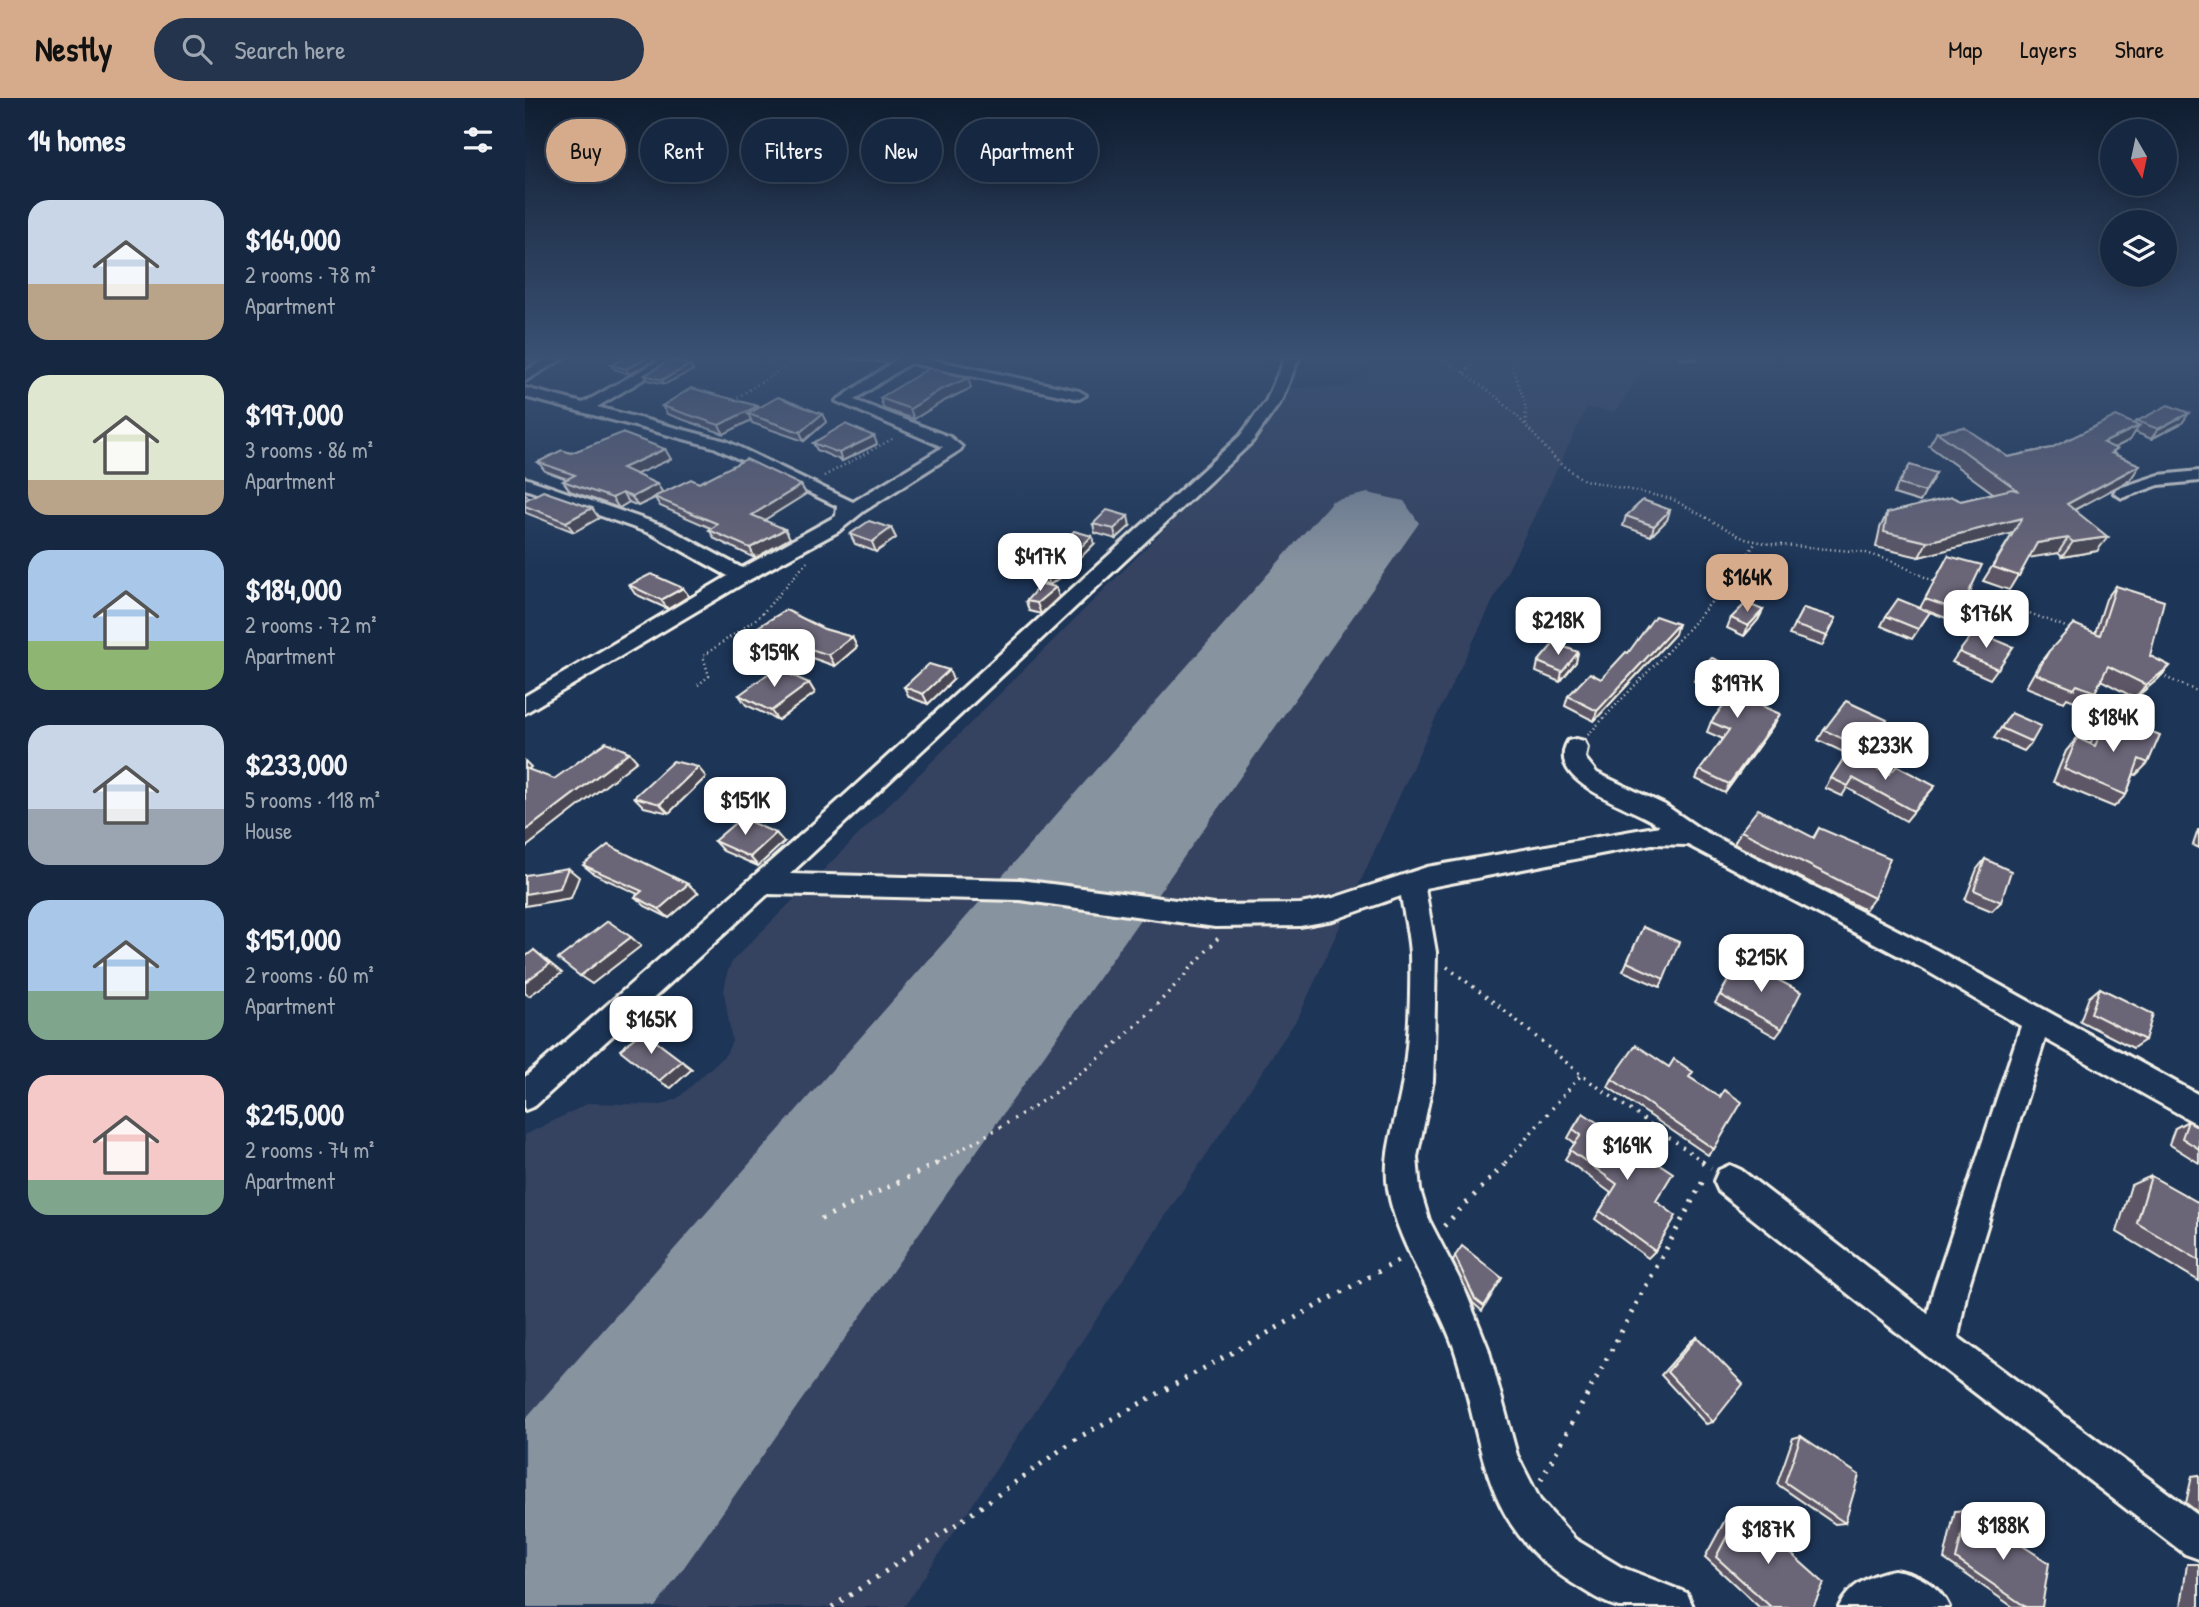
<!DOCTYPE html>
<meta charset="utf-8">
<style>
:root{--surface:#162841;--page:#23344c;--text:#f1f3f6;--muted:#9ea6b1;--line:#35445a;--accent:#d6ab8b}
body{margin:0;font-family:"Patrick Hand",sans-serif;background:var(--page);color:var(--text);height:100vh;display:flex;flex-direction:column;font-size:26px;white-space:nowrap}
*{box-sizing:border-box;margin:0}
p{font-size:23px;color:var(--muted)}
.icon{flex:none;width:38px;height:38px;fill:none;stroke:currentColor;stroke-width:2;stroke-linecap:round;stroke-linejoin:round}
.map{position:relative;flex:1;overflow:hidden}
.details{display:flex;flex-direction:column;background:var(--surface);width:525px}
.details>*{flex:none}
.guide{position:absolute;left:21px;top:21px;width:665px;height:63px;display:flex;gap:14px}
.needle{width:46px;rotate:171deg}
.fabs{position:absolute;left:1575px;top:21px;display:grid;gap:14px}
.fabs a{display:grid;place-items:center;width:77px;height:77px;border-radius:50%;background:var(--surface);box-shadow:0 4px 18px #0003,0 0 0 2px var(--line);font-size:35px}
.price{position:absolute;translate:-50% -60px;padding:0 16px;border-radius:14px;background:#fff;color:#222;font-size:23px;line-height:46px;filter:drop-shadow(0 2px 4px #0008)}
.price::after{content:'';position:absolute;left:50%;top:42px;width:21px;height:16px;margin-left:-10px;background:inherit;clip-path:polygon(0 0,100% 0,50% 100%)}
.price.selected{background:var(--accent);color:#111}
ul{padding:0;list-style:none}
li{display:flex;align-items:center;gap:21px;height:175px;padding:0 28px}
li span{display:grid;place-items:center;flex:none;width:196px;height:140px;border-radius:21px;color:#555}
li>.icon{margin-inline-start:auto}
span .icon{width:84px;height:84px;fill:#fffc;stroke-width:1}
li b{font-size:30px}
h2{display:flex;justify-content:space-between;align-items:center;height:84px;padding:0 28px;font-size:30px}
.pill{padding:0 24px;border-radius:32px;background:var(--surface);box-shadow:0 4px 18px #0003,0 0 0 2px var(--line);font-size:24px;line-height:63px}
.pill.selected{background:var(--accent);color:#111}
header{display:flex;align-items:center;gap:42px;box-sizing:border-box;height:98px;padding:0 35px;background:var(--accent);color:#111}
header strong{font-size:33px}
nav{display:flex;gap:38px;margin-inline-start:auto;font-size:24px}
.search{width:490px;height:63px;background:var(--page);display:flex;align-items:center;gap:18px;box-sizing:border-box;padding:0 24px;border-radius:38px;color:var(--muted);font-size:26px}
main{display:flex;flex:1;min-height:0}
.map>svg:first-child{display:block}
</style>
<header>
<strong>Nestly</strong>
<div class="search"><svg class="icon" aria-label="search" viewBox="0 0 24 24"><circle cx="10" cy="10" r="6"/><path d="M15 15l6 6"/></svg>Search here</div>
<nav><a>Map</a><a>Layers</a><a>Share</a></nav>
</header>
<main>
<section class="details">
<h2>14 homes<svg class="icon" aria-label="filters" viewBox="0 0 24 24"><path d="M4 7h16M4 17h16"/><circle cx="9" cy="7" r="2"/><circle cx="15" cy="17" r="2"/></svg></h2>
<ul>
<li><span style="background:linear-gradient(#c9d6e8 60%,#b9a48a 0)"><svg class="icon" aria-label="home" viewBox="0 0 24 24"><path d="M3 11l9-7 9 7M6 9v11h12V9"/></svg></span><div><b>$164,000</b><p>2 rooms · 78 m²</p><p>Apartment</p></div></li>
<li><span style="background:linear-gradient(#dfe7d0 75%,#b9a48a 0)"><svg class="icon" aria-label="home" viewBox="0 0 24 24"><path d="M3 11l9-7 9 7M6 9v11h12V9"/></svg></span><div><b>$197,000</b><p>3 rooms · 86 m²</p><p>Apartment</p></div></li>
<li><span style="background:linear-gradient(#a9c7e8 65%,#8fb573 0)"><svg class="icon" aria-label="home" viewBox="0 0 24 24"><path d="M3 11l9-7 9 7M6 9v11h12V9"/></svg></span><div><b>$184,000</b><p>2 rooms · 72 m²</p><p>Apartment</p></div></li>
<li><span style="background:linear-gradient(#c9d6e8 60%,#9aa5b1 0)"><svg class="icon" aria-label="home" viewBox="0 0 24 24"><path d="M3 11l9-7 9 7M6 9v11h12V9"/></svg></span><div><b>$233,000</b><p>5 rooms · 118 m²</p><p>House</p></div></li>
<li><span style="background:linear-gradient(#a9c7e8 65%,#7fa58c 0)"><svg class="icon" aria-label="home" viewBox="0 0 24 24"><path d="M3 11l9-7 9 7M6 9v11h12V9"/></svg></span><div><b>$151,000</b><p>2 rooms · 60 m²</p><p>Apartment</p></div></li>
<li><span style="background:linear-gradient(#f6c9c9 75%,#7fa58c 0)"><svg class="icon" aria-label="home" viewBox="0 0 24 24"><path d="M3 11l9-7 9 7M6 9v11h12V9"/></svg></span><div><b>$215,000</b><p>2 rooms · 74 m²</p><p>Apartment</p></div></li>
</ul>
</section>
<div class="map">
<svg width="1674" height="1509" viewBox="0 0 1674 1509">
<rect width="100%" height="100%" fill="#1d3557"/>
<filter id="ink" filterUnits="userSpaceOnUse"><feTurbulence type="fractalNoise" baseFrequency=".0143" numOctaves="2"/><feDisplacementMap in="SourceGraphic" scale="14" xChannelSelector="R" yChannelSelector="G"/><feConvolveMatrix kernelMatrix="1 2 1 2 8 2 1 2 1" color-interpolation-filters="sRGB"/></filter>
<g filter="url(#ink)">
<polygon fill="#344361" points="858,260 1126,260 1090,314 1062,310 901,640 774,918 379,1509 0,1509 0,1037 64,1005 137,1007 153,1000 201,956 207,943 199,894 202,875 208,862 734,337 765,290 820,289 833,284"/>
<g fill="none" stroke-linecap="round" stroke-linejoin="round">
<polygon fill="#8893a0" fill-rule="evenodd" points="843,395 879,403 894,425 131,1509 0,1509 0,1321 807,403"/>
<g stroke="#f4f1e8" stroke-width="6">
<g id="minor">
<polygon points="23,260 39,260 0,283 0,273"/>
<polygon points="138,260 154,260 72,309 201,343 328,404 418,349 311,303 374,260 400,260 554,293 561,297 554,301 385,265 329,302 425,339 437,349 435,352 339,413 314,433 224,482 0,615 0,598 203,478 127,436 0,391 0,380 139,428 217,470 311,418 312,408 189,349 0,299 0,290 58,305"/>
<path d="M 760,260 L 774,260 L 756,303 L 727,344 L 265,776 L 495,782 L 690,807 L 775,806 L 808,800 L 902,769 L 1135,728 C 1110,709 1018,686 1043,643 L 1051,641 L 1059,643 L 1062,649 L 1060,660 L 1072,675 L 1140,707 L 1175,731 L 1413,853 L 1674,997 L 1674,1027 L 1520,941 L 1442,1193 L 1433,1239 L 1674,1418 L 1674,1461 L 1660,1456 L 1402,1258 L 1194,1094 L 1189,1083 L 1194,1072 L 1205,1067 L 1216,1072 L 1403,1216 L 1408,1193 L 1496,928 L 1395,869 L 1163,747 L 1127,746 L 900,790 L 911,854 L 909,955 L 908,983 L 892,1059 L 895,1092 L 904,1122 L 939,1190 L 963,1250 L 992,1357 L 1015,1402 L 1050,1441 L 1096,1469 L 1162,1495 L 1168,1509 C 1145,1509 1117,1509 1094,1509 C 1077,1505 1062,1494 1047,1485 C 952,1425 960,1341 928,1247 C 909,1195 872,1146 863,1091 C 857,1054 873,1019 878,982 C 884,942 886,897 885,856 C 884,837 879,817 876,798 L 808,822 L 775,828 L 690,829 L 495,802 L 243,796 L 10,1008 L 0,1012 L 0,979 L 287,727 L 715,338 L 741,303 Z"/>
<polygon points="1674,373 1674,383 1634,387 1597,400 1589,395 1591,391 1634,377"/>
<path d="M 1369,1472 C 1392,1475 1415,1488 1424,1509 L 1314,1509 C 1323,1488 1346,1476 1369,1472 Z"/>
</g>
</g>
<g stroke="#f4f1e8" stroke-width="2.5" stroke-dasharray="1 3.5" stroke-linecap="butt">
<polyline points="914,260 935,272 973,300 994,320 1034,365 1059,382 1147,401 1220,441 1245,446 1338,454 1367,463 1412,485"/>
<polyline points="984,260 1000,305 1001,326"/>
<polyline points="940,275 953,260"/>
<polyline points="205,304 274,260"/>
<polyline points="299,378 369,340"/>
<polyline points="1442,491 1546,531"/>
<polyline points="1634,573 1642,580 1674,594"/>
<polyline points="173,587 184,578 178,558 235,518 282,464"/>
<path d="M 1063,637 C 1121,574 1184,516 1231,444"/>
</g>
<g stroke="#f4f1e8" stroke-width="3.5" stroke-dasharray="2 6" stroke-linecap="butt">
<polyline points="922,869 983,915 1056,977 1180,1065"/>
<path d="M 412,1065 C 459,1039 506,1013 549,980 C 604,940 650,888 695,838"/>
<polyline points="980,1065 1056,977"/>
</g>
<g stroke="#f4f1e8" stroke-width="5" stroke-dasharray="2.5 8" stroke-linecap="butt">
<polyline points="1177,1064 1186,1070"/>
<polyline points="296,1121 415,1064"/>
<polyline points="919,1128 982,1064"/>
<polyline points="1016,1382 1179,1081"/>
<polyline points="307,1509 436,1423 551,1341 878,1160"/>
</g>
<use href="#minor" fill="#1d3557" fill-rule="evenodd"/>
</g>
<g fill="#5b5766" stroke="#f4f1e8" stroke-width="2">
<polygon points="315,260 370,260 363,265"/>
<polygon points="1154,260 1172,260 1172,262 1154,261"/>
<polygon points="128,263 104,276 89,271 86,267"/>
<polygon points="168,272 140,286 123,282 120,277"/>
<polygon points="443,280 446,290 419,303 389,321 359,311 355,300"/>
<polygon points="137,308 233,308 234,310 297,316 301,324 279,343 227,325 226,322 199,336 142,316"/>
<polygon points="1664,315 1657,325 1626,341 1610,334 1605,342 1589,350 1589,356 1615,367 1605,382 1549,412 1572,453 1537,459 1533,455 1504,459 1484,492 1458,483 1488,435 1394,459 1351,449 1355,430 1362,415 1436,403 1468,395 1404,348 1412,334 1483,359 1526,350 1609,326 1612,323"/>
<polygon points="288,345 352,346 317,363 292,352"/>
<polygon points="46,355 146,361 111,376 138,395 174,385 276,387 281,396 239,422 265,440 230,460 190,441 184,432 186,430 135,408 130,400 113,408 104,404 94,410 45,393 38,383 42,381 20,373 13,364"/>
<polygon points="1411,375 1395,404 1369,396 1373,386"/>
<polygon points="0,395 4,400 74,420 49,434 1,415 0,414"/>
<polygon points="1145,412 1142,422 1126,438 1098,428 1101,418"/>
<polygon points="568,426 605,428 591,441 570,435"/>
<polygon points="366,430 371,440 351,454 330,446 325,436"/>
<polygon points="569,446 535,480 524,487 504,477 501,468 525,457"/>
<polygon points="1423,458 1435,513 1429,523 1405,514 1387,541 1356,528 1361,518 1395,510"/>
<polygon points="104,487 164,498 143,511 110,496"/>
<polygon points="1591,488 1625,558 1645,568 1633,581 1610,600 1576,582 1570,594 1559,607 1542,600 1539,604 1501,589 1514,566 1524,553 1570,535 1581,501"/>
<polygon points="534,499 516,516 504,513 501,503"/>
<polygon points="1278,510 1311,520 1297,548 1264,537"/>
<polygon points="1238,512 1233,522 1219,538 1202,530 1206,520"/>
<polygon points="233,529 299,531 327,539 332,549 310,568 264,552 239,539"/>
<polygon points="1150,536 1069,623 1040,608 1043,598 1076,581"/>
<polygon points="1488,549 1465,581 1427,564 1434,554"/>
<polygon points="1053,554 1051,564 1035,584 1011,574 1013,564"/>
<polygon points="1173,573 1244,585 1240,595 1232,606 1250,625 1200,695 1171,681 1175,672 1198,641 1182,634 1186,624 1203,601 1169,583"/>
<polygon points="428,582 403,606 384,599 379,589"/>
<polygon points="284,585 290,595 253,622 221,607 214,597"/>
<polygon points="1486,615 1507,644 1499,653 1469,640"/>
<polygon points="1584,616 1623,665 1611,677 1609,676 1601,697 1589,709 1528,684 1541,653 1552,640 1565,646 1573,629"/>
<polygon points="1299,632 1356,632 1335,662 1293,642"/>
<polygon points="1321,657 1364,676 1410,688 1381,723 1322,690 1317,698 1300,690"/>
<polygon points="181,679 144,715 119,709 109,699"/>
<polygon points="1294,730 1349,800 1340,812 1209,746 1216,733 1288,740"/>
<polygon points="1673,732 1674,732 1674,750 1668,747"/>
<polygon points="189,743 259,744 233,768 198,753"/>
<polygon points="1460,761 1476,804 1467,813 1440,802 1452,771"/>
<polygon points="58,767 173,795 144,820 120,808 110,799 113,796 69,776"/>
<polygon points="1118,829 1139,881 1135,889 1098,873"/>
<polygon points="1215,862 1257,931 1251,939 1190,905"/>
<polygon points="1575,890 1620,942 1608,950 1555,923 1564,899"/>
<polygon points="1144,969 1164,979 1194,999 1199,992 1189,1051 1183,1057 1083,989 1087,981"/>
<polygon points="1058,1015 1131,1103 1130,1153 1123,1160 1070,1121 1086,1095 1040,1061 1050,1045 1043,1040 1048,1031"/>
<polygon points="1663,1023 1674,1029 1674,1065 1644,1046 1650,1030"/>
<polygon points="1626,1078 1674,1105 1674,1183 1592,1134 1606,1087"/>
<polygon points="930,1158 977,1180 957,1213 948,1205 928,1164"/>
<polygon points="1172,1239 1188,1324 1181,1326 1136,1277 1166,1243"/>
<polygon points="1276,1338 1320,1425 1310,1426 1252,1386 1268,1340"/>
<polygon points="1674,1377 1674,1415 1661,1405 1667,1378"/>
<polygon points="1216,1411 1288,1509 1234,1509 1180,1459 1205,1413"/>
<polygon points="1443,1412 1517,1509 1488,1509 1419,1461 1430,1413"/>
<polygon points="1662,1466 1674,1466 1674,1509 1656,1509"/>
</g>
<g fill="#4a4753" stroke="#f4f1e8" stroke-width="2">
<polygon points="2,260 15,260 5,264"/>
<polygon points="123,260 126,260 128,263 104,276 101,271"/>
<polygon points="361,260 370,260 363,265"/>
<polygon points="165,267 168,272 140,286 137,282"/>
<polygon points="443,280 446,290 419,303 389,321 385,311 415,292"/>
<polygon points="233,308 237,316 223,316 226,322 199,336 194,327"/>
<polygon points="1664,315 1657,325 1626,341 1633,331"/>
<polygon points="297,316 301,324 279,343 275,334"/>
<polygon points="1614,328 1605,342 1569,360 1578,345"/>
<polygon points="349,338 352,346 317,363 314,355"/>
<polygon points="140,351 146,361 103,380 97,370"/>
<polygon points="1615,367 1605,382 1532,421 1542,406"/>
<polygon points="132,386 138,395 113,408 107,399"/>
<polygon points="276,387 281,396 233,426 227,417"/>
<polygon points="97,395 104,404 94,410 87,400"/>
<polygon points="67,410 74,420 49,434 41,424"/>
<polygon points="1145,412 1142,422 1126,438 1129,428"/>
<polygon points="603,418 605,428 591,441 589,431"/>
<polygon points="1497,420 1488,435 1394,459 1402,444"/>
<polygon points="366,430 371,440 351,454 347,444"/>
<polygon points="260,431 265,440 230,460 225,450"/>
<polygon points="567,438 569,446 535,480 524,487 522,479"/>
<polygon points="1583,439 1572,453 1537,459 1548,444"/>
<polygon points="1543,440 1533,455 1503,460 1512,445"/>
<polygon points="531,489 534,499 516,516 512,505"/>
<polygon points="158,490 164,498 143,511 136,502"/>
<polygon points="1238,512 1233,522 1219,538 1223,528"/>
<polygon points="1153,526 1150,536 1069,623 1072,613"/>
<polygon points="327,539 332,549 310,568 304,557"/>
<polygon points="1053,554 1051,564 1035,584 1037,574"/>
<polygon points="1645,568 1633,581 1610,600 1621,587"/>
<polygon points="424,572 428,582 403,606 398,596"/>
<polygon points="284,585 290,595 253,622 246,613"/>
<polygon points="1244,585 1240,595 1226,615 1230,605"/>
<polygon points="1255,616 1250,625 1200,695 1204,686"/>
<polygon points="1362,622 1356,632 1335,662 1341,652"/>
<polygon points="104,654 112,663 0,750 0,733"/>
<polygon points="0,663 6,669 0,674"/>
<polygon points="173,669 181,679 144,715 135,706"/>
<polygon points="251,735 259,744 233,768 225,759"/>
<polygon points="43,770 54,779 46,800 0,808 0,796"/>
<polygon points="163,786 173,795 144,820 134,811"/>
<polygon points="106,839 116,848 67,886 55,878"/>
<polygon points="9,852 37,875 4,898 0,895 0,884"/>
<polygon points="117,933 167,971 146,990 134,983"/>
</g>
<g fill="#6a6577" stroke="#f4f1e8" stroke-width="2">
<polygon points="100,260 123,260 101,271 86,267"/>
<polygon points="145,262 165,267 137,282 120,277"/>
<polygon points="404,270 443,280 415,292 385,311 355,300"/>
<polygon points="166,290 233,308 194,327 137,308"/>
<polygon points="253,299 297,316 275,334 223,316"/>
<polygon points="1643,307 1664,315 1633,331 1612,323"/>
<polygon points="1591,318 1614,328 1578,345 1592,351 1586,355 1615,367 1542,406 1583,439 1548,444 1543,440 1512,445 1494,478 1468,469 1497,420 1402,444 1359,434 1362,415 1427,399 1436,403 1487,391 1494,393 1412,334 1439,329 1483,359 1526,350"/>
<polygon points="320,326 349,338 314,355 288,345"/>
<polygon points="97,335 140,351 97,370 132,386 107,399 97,395 87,400 38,383 50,377 13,364 37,352 46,355"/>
<polygon points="221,361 276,387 227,417 260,431 225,450 184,432 193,426 129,399 166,381 174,385"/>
<polygon points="1385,367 1411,375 1400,394 1373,386"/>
<polygon points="18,393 67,410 41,424 0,408 0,402"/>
<polygon points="1118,402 1145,412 1129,428 1101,418"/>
<polygon points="582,412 603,418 589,431 568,426"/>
<polygon points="344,423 366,430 347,444 325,436"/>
<polygon points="549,433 567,438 533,472 522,479 501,468 522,455 525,457"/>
<polygon points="1423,458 1457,467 1435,513 1400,501"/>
<polygon points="126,476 158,490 136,502 104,487"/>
<polygon points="516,486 531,489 512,505 501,503"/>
<polygon points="1591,488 1639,503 1625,558 1645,568 1621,587 1583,568 1570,594 1552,587 1549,591 1511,576 1524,553 1549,526 1575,537"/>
<polygon points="1373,501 1405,514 1393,531 1361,518"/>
<polygon points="1221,505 1238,512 1223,528 1206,520"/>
<polygon points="1278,510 1311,520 1302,538 1269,527"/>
<polygon points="261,512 299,531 327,539 304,557 258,542 233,529"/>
<polygon points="1130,518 1153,526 1072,613 1043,598 1065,575 1076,581 1101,554 1103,555"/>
<polygon points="1450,533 1488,549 1473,571 1434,554"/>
<polygon points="1029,545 1053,554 1037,574 1013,564"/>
<polygon points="1187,560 1244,585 1230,605 1255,616 1204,686 1175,672 1204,632 1186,624 1209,593 1173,573"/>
<polygon points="404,566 424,572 398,596 379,589"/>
<polygon points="251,570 284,585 246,613 214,597"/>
<polygon points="1321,603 1362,622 1341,652 1299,632"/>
<polygon points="1486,615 1516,628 1507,644 1476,630"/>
<polygon points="1584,616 1635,637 1623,665 1614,661 1601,697 1539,671 1552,640 1570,648"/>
<polygon points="81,644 104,654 0,733 0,670 29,681"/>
<polygon points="1321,657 1364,676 1372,668 1410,688 1388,713 1328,680 1323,688 1306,680"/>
<polygon points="148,663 173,669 135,706 109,699"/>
<polygon points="1233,711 1289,740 1294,730 1365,760 1349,800 1216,733"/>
<polygon points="216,720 251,735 225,759 189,743"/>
<polygon points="83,747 163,786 134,811 110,799 117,793 58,767"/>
<polygon points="1460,761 1486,773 1476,804 1449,792"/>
<polygon points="43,770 35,790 0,796 0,777"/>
<polygon points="83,823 106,839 55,878 33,861"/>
<polygon points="1118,829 1154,844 1139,881 1102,864"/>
<polygon points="9,852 25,866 0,884 0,859"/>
<polygon points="1215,862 1276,894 1257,931 1195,897"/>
<polygon points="1575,890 1628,916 1620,942 1566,915"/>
<polygon points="117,933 157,963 134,983 95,952"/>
<polygon points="1111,947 1144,969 1149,961 1168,974 1164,979 1195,999 1199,992 1217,1004 1189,1051 1087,981"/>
<polygon points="1058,1015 1148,1075 1131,1103 1151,1118 1130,1153 1075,1113 1092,1086 1045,1052 1056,1037 1048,1031"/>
<polygon points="1663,1023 1674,1029 1674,1051 1657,1040"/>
<polygon points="1626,1078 1674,1105 1674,1162 1612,1125"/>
<polygon points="937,1148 977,1180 959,1208 950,1201 930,1158"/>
<polygon points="1172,1239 1218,1286 1188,1324 1142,1274"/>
<polygon points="1276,1338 1334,1377 1320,1425 1260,1384"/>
<polygon points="1216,1411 1299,1485 1288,1509 1246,1509 1191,1459"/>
<polygon points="1443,1412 1524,1465 1517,1509 1501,1509 1431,1461"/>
</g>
</g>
<linearGradient id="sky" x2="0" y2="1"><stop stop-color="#101d30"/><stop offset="0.55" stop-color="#3a5174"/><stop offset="1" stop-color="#3a5174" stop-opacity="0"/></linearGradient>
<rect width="1674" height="471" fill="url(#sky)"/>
</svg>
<div class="fabs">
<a><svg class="needle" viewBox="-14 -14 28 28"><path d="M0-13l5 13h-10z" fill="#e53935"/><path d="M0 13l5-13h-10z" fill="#9ea6b1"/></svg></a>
<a><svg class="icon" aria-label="layers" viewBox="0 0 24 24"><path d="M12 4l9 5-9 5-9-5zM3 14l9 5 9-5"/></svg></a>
</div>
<b class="price" style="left:515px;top:495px">$417K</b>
<b class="price selected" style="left:1222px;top:516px">$164K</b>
<b class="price" style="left:1461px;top:552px">$176K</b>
<b class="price" style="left:1033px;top:559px">$218K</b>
<b class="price" style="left:249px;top:591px">$159K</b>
<b class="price" style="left:1212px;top:622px">$197K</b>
<b class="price" style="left:1588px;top:656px">$184K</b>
<b class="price" style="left:1360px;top:684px">$233K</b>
<b class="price" style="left:220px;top:739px">$151K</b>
<b class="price" style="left:1236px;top:896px">$215K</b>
<b class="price" style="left:126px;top:958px">$165K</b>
<b class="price" style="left:1102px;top:1084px">$169K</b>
<b class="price" style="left:1478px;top:1464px">$188K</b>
<b class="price" style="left:1243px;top:1468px">$187K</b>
<div class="guide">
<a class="pill selected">Buy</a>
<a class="pill">Rent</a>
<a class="pill">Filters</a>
<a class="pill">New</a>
<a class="pill">Apartment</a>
</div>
</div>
</main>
